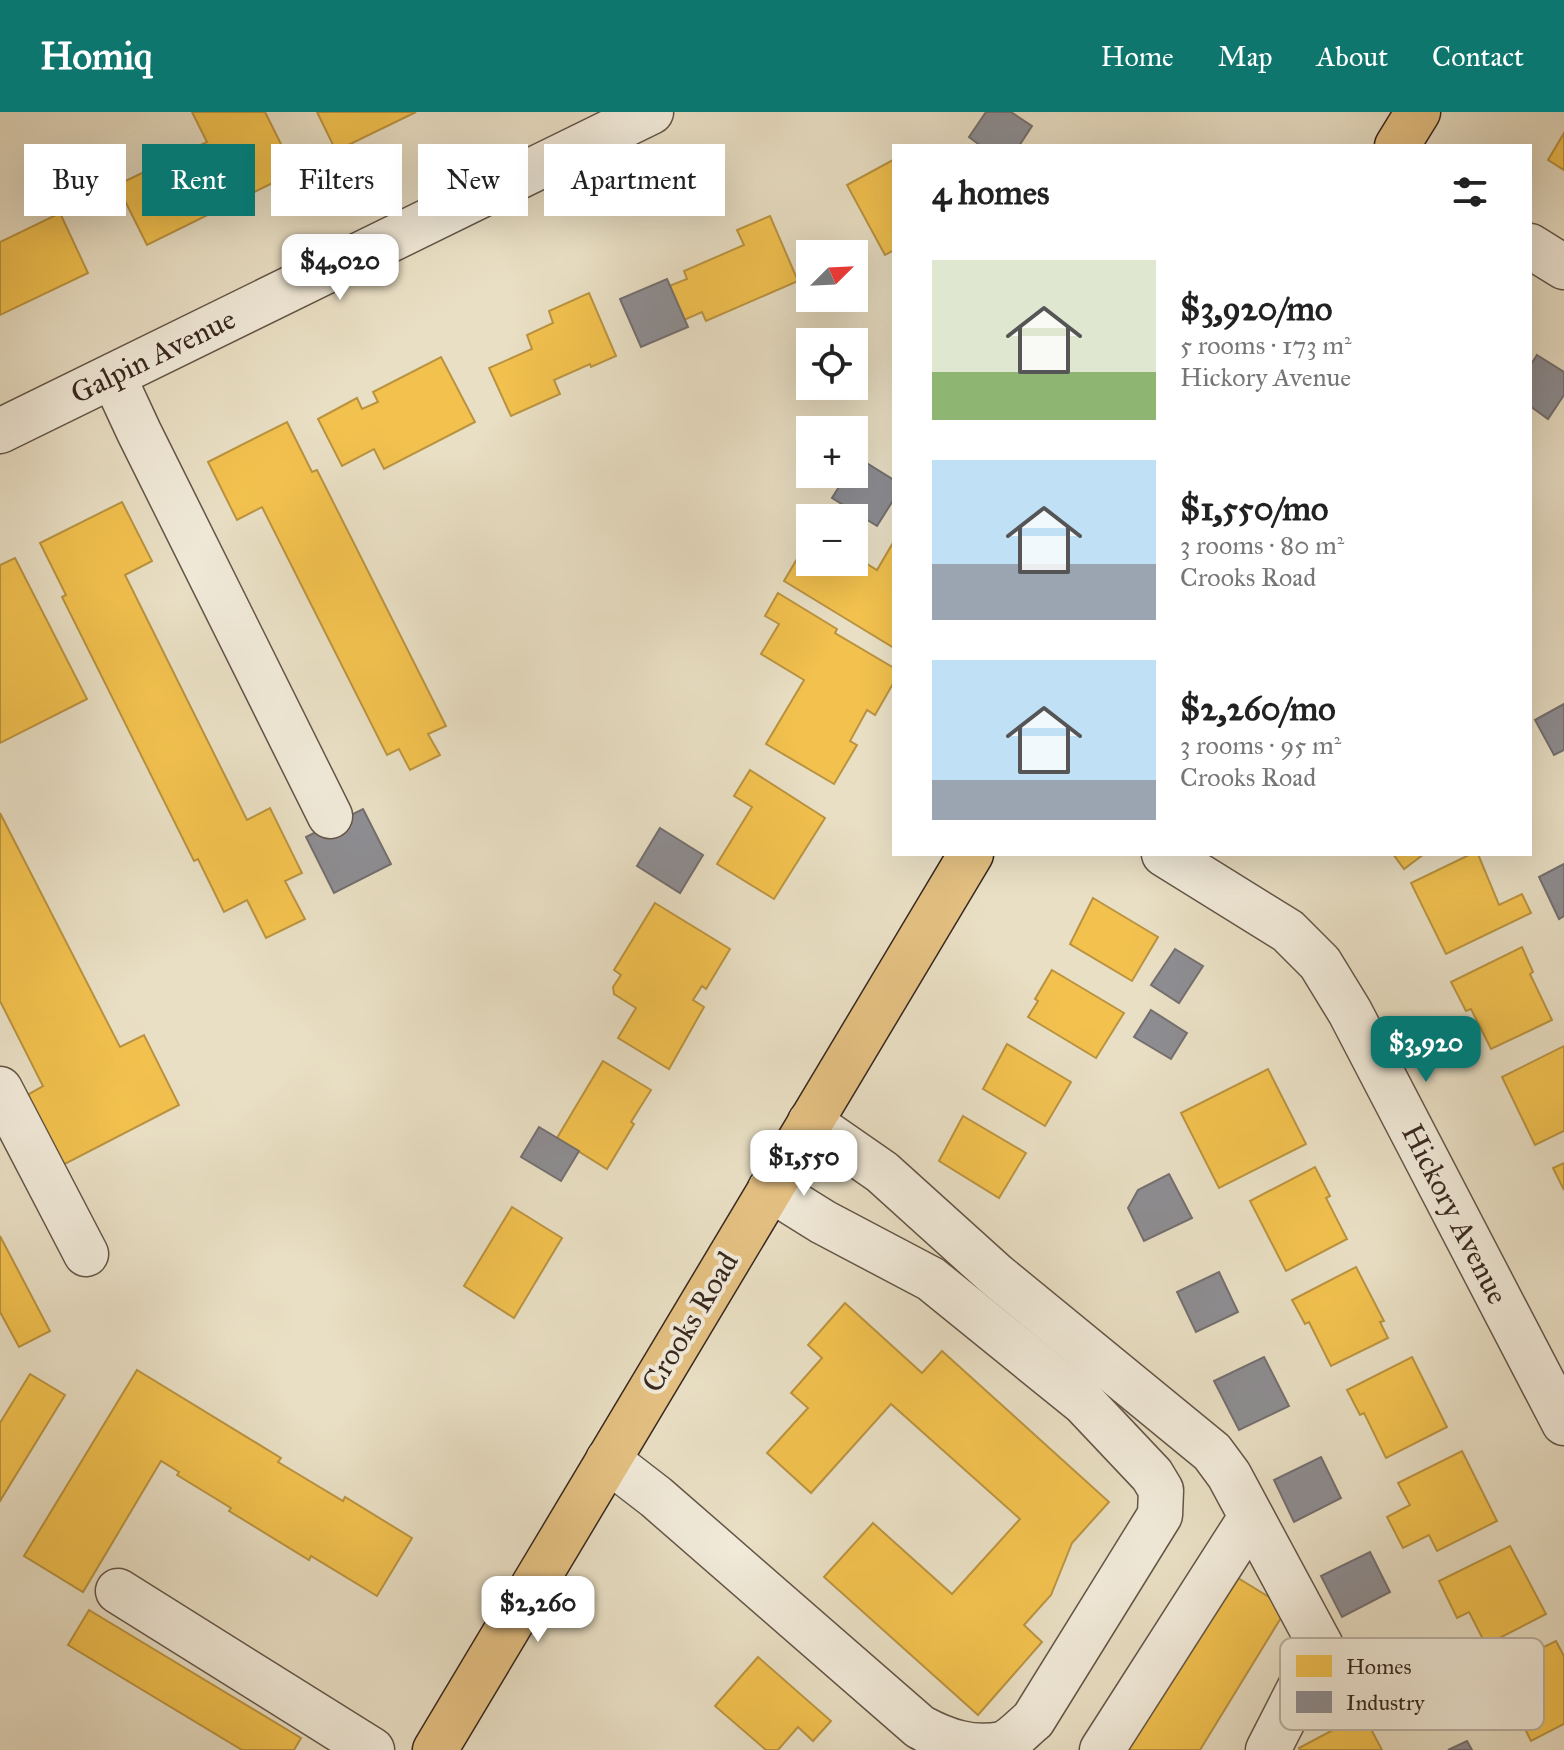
<!DOCTYPE html>
<meta charset="utf-8">
<style>
:root{--surface:#fff;--page:#f6f6f6;--text:#222;--muted:#767676;--accent:#0f766e}
body{margin:0;font-family:"IM FELL Great Primer",serif;background:var(--page);color:var(--text);height:100vh;display:flex;flex-direction:column;font-size:30px;white-space:nowrap}
*{box-sizing:border-box;margin:0}
p{font-size:26px;color:var(--muted)}
.icon{flex:none;width:44px;height:44px;fill:none;stroke:currentColor;stroke-width:2;stroke-linecap:round;stroke-linejoin:round}
.map{position:relative;flex:1;overflow:hidden}
.sheet{position:absolute;left:892px;top:32px;width:640px;height:712px;display:flex;flex-direction:column;background:var(--surface);border-radius:0px;box-shadow:0 8px 32px #0002}
.sheet>*{flex:none}
.top-card{position:absolute;left:24px;top:32px;width:748px;height:72px;display:flex;gap:16px}
.needle{width:52px;rotate:66deg}
.tools{position:absolute;left:796px;top:128px;display:grid;gap:16px}
.tools a{display:grid;place-items:center;width:72px;height:72px;border-radius:0px;background:var(--surface);box-shadow:0 8px 32px #0002;font-size:40px}
.price{position:absolute;translate:-50% -68px;padding:0 18px;border-radius:16px;background:#fff;color:#222;font-size:26px;line-height:52px;filter:drop-shadow(0 2px 4px #0008)}
.price::after{content:'';position:absolute;left:50%;top:48px;width:24px;height:18px;margin-left:-12px;background:inherit;clip-path:polygon(0 0,100% 0,50% 100%)}
.price.selected{background:var(--accent);color:#fff}
ul{padding:0;list-style:none}
li{display:flex;align-items:center;gap:24px;height:200px;padding:0 40px}
li span{display:grid;place-items:center;flex:none;width:224px;height:160px;border-radius:0px;color:#555}
li>.icon{margin-inline-start:auto}
span .icon{width:96px;height:96px;fill:#fffc;stroke-width:1}
li b{font-size:34px}
h2{display:flex;justify-content:space-between;align-items:center;height:96px;padding:0 40px;font-size:34px}
.chip{padding:0 28px;border-radius:0px;background:var(--surface);box-shadow:0 8px 32px #0002;font-size:28px;line-height:72px}
.chip.selected{background:var(--accent);color:#fff}
header{display:flex;align-items:center;gap:48px;box-sizing:border-box;height:112px;padding:0 40px;background:var(--accent);color:#fff}
header strong{font-size:38px}
nav{display:flex;gap:44px;margin-inline-start:auto;font-size:28px}
.map>svg:first-child{display:block}
</style>
<header>
<strong>Homiq</strong>
<nav><a>Home</a><a>Map</a><a>About</a><a>Contact</a></nav>
</header>
<div class="map">
<svg width="1564" height="1638" viewBox="0 0 1564 1638">
<rect width="100%" height="100%" fill="#e9dfc4"/>
<filter id="stains"><feTurbulence type="fractalNoise" baseFrequency=".0025" numOctaves="4"/><feColorMatrix values="0 0 0 0 .2 0 0 0 0 .09 0 0 0 0 .02 0 0 0 .5 -.17"/></filter>
<radialGradient id="worn" r=".72"><stop offset=".6" stop-color="#630" stop-opacity="0"/><stop offset="1" stop-color="#630" stop-opacity=".3"/></radialGradient>
<g fill="#f2c14e" stroke="#ba9340" stroke-width="2">
<polygon points="192,0 265,0 295,60 147,133 117,73 207,30"/>
<polygon points="317,0 416,0 336,39"/>
<polygon points="1564,21 1564,58 1548,48"/>
<polygon points="893,48 894,138 885,143 847,73"/>
<polygon points="60,101 88,161 0,203 0,130"/>
<polygon points="770,104 798,169 706,209 702,200 684,208 669,174 687,167 684,159 744,133 737,118"/>
<polygon points="589,181 616,244 591,255 590,252 554,268 560,282 511,304 489,256 532,237 527,223 553,211 549,199"/>
<polygon points="441,245 475,310 384,357 374,337 342,354 318,307 357,286 362,297 378,290 373,280"/>
<polygon points="287,310 312,360 317,358 446,614 428,622 440,643 410,658 399,637 387,643 262,395 237,408 208,350"/>
<polygon points="122,390 152,449 125,463 247,708 270,696 302,761 285,769 305,807 266,826 247,788 224,800 198,747 194,749 62,485 66,483 40,431"/>
<polygon points="810,425 810,450 854,450 854,444 877,458 894,429 894,536 784,469"/>
<polygon points="15,446 87,587 0,631 0,453"/>
<polygon points="778,481 837,517 835,521 894,556 894,570 875,603 867,598 850,629 857,633 834,672 766,632 804,568 761,542 779,512 765,504"/>
<polygon points="750,658 825,706 774,787 717,752 752,695 734,684"/>
<polygon points="0,701 120,935 144,923 179,993 59,1055 24,985 43,974 0,889"/>
<polygon points="1393,742 1424,742 1404,757"/>
<polygon points="1471,742 1478,742 1499,793 1522,782 1531,801 1446,842 1411,771"/>
<polygon points="1093,786 1158,825 1132,869 1070,832"/>
<polygon points="655,791 730,837 706,877 702,874 693,888 704,895 669,957 618,926 636,896 614,882 613,875 621,863 614,858"/>
<polygon points="1522,835 1533,860 1530,862 1552,908 1491,937 1471,897 1466,899 1451,870"/>
<polygon points="1052,858 1124,901 1096,946 1028,905 1038,889 1035,887"/>
<polygon points="1007,932 1071,970 1045,1014 983,977"/>
<polygon points="1564,934 1564,1019 1535,1033 1502,965"/>
<polygon points="603,949 651,978 631,1010 634,1012 607,1057 557,1026"/>
<polygon points="1268,957 1306,1032 1219,1076 1181,1001"/>
<polygon points="963,1004 1026,1041 999,1086 939,1049"/>
<polygon points="1564,1051 1564,1078 1553,1056"/>
<polygon points="1315,1055 1330,1084 1326,1086 1347,1127 1286,1159 1250,1089"/>
<polygon points="512,1095 562,1126 514,1206 464,1174"/>
<polygon points="0,1124 50,1219 19,1235 0,1200"/>
<polygon points="1356,1155 1384,1209 1380,1210 1388,1226 1331,1254 1309,1210 1305,1212 1292,1188"/>
<polygon points="845,1191 922,1261 942,1239 1109,1390 1072,1431 1051,1483 1024,1513 1042,1530 978,1603 824,1465 873,1411 952,1482 1020,1407 891,1292 811,1381 767,1341 808,1296 791,1281 822,1246 808,1233"/>
<polygon points="1412,1245 1447,1315 1386,1346 1364,1301 1360,1303 1347,1278"/>
<polygon points="137,1258 281,1346 278,1350 343,1389 345,1385 412,1426 377,1484 311,1444 309,1448 229,1399 231,1396 177,1363 179,1360 161,1349 83,1480 24,1444"/>
<polygon points="30,1262 65,1283 0,1389 0,1311"/>
<polygon points="1462,1339 1497,1409 1437,1439 1429,1423 1403,1436 1387,1405 1410,1393 1398,1371"/>
<polygon points="1510,1434 1546,1502 1486,1533 1469,1500 1457,1506 1439,1469"/>
<polygon points="1225,1458 1287,1496 1200,1638 1115,1638"/>
<polygon points="89,1498 301,1626 294,1638 242,1638 68,1533"/>
<polygon points="1556,1529 1564,1544 1564,1612 1531,1629 1515,1597 1503,1602 1484,1564"/>
<polygon points="758,1545 831,1609 813,1629 798,1615 778,1638 766,1638 715,1594"/>
<polygon points="1363,1602 1382,1638 1300,1638 1299,1636"/>
</g>
<g fill="#8d8d92" stroke="#746f70" stroke-width="2">
<polygon points="986,0 1011,0 1032,14 1019,34 981,34 969,25"/>
<polygon points="667,167 688,215 641,235 620,187"/>
<polygon points="1537,243 1564,260 1564,283 1548,307 1530,294 1530,254"/>
<polygon points="857,345 894,368 894,387 877,414 832,386 847,362 854,362 854,350"/>
<polygon points="1564,592 1564,638 1554,643 1535,608"/>
<polygon points="363,697 391,752 334,781 306,725"/>
<polygon points="660,716 703,743 680,781 637,754"/>
<polygon points="1564,752 1564,804 1559,807 1539,765"/>
<polygon points="1175,837 1203,854 1179,891 1151,873"/>
<polygon points="1151,898 1187,921 1171,947 1134,925"/>
<polygon points="539,1015 579,1039 561,1069 521,1045"/>
<polygon points="1169,1062 1192,1106 1144,1129 1128,1096 1138,1078"/>
<polygon points="1219,1160 1238,1200 1196,1220 1177,1180"/>
<polygon points="1264,1245 1289,1294 1239,1318 1214,1269"/>
<polygon points="1321,1345 1341,1386 1294,1410 1274,1368"/>
<polygon points="1370,1440 1390,1480 1342,1505 1321,1464"/>
<polygon points="1467,1629 1472,1638 1448,1638"/>
</g>
<g fill="none" stroke-linecap="round" stroke-linejoin="round">
<g stroke="#645648" stroke-width="47">
<g id="minor">
<polyline points="1530,134 1564,155"/>
<polyline points="113,264 139,320 330,704"/>
<polyline points="0,319 651,0"/>
<polyline points="1164,742 1288,819 1320,851 1350,900 1564,1311"/>
<polyline points="0,977 86,1142"/>
<polyline points="810,1010 882,1060 996,1163 1212,1340 1229,1363 1321,1534 1268,1638"/>
<path d="M 608,1348 L 656,1385 L 920,1615 C 946,1629 972,1638 1002,1632 C 1013,1628 1024,1615 1033,1608 L 1160,1403 L 1161,1378 L 1152,1363 L 1084,1291 L 931,1167 L 823,1110 L 770,1077"/>
<polyline points="118,1479 372,1638"/>
<polyline points="1102,1638 1251,1405"/>
</g>
</g>
<g stroke="#38281f" stroke-width="47">
<g id="major">
<polyline points="1397,34 1418,0"/>
<polyline points="435,1638 971,742"/>
</g>
</g>
<use href="#minor" stroke="#f1ead9" stroke-width="44"/>
<use href="#major" stroke="#e4c082" stroke-width="44"/>
</g>
<g text-anchor="middle" dominant-baseline="central" stroke-width="8" stroke-linejoin="round" paint-order="stroke">
<g font-size="30" fill="#38281f" stroke="#f1ead9">
<text transform="translate(153 244) rotate(-26)">Galpin Avenue</text>
<text transform="translate(1455 1102) rotate(63)">Hickory Avenue</text>
<text transform="translate(690 1210) rotate(-59)">Crooks Road</text>
</g>
</g>
<rect x="1280" y="1526" width="264" height="92" rx="12" fill="#f1ead9" stroke="#bab0a1" stroke-width="2"/>
<rect x="1296" y="1543" width="36" height="22" fill="#f2c14e"/>
<rect x="1296" y="1579" width="36" height="22" fill="#8d8d92"/>
<g font-size="22" fill="#38281f">
<text x="1346" y="1562">Homes</text>
<text x="1346" y="1598">Industry</text>
</g>
<rect width="100%" height="100%" filter="url(#stains)"/>
<rect width="100%" height="100%" fill="url(#worn)"/>
</svg>
<div class="tools">
<a><svg class="needle" viewBox="-14 -14 28 28"><path d="M0-13l5 13h-10z" fill="#e53935"/><path d="M0 13l5-13h-10z" fill="#767676"/></svg></a>
<a><svg class="icon" aria-label="locate" viewBox="0 0 24 24"><circle cx="12" cy="12" r="6"/><path d="M12 2v4M12 18v4M2 12h4M18 12h4"/></svg></a>
<a>+</a>
<a>−</a>
</div>
<b class="price" style="left:340px;top:190px">$4,020</b>
<b class="price selected" style="left:1426px;top:972px">$3,920</b>
<b class="price" style="left:804px;top:1086px">$1,550</b>
<b class="price" style="left:538px;top:1532px">$2,260</b>
<div class="top-card">
<a class="chip">Buy</a>
<a class="chip selected">Rent</a>
<a class="chip">Filters</a>
<a class="chip">New</a>
<a class="chip">Apartment</a>
</div>
<section class="sheet">
<h2>4 homes<svg class="icon" aria-label="filters" viewBox="0 0 24 24"><path d="M4 7h16M4 17h16"/><circle cx="9" cy="7" r="2"/><circle cx="15" cy="17" r="2"/></svg></h2>
<ul>
<li><span style="background:linear-gradient(#dfe7d0 70%,#8fb573 0)"><svg class="icon" aria-label="home" viewBox="0 0 24 24"><path d="M3 11l9-7 9 7M6 9v11h12V9"/></svg></span><div><b>$3,920/mo</b><p>5 rooms · 173 m²</p><p>Hickory Avenue</p></div></li>
<li><span style="background:linear-gradient(#bfe0f5 65%,#9aa5b1 0)"><svg class="icon" aria-label="home" viewBox="0 0 24 24"><path d="M3 11l9-7 9 7M6 9v11h12V9"/></svg></span><div><b>$1,550/mo</b><p>3 rooms · 80 m²</p><p>Crooks Road</p></div></li>
<li><span style="background:linear-gradient(#bfe0f5 75%,#9aa5b1 0)"><svg class="icon" aria-label="home" viewBox="0 0 24 24"><path d="M3 11l9-7 9 7M6 9v11h12V9"/></svg></span><div><b>$2,260/mo</b><p>3 rooms · 95 m²</p><p>Crooks Road</p></div></li>
</ul>
</section>
</div>
